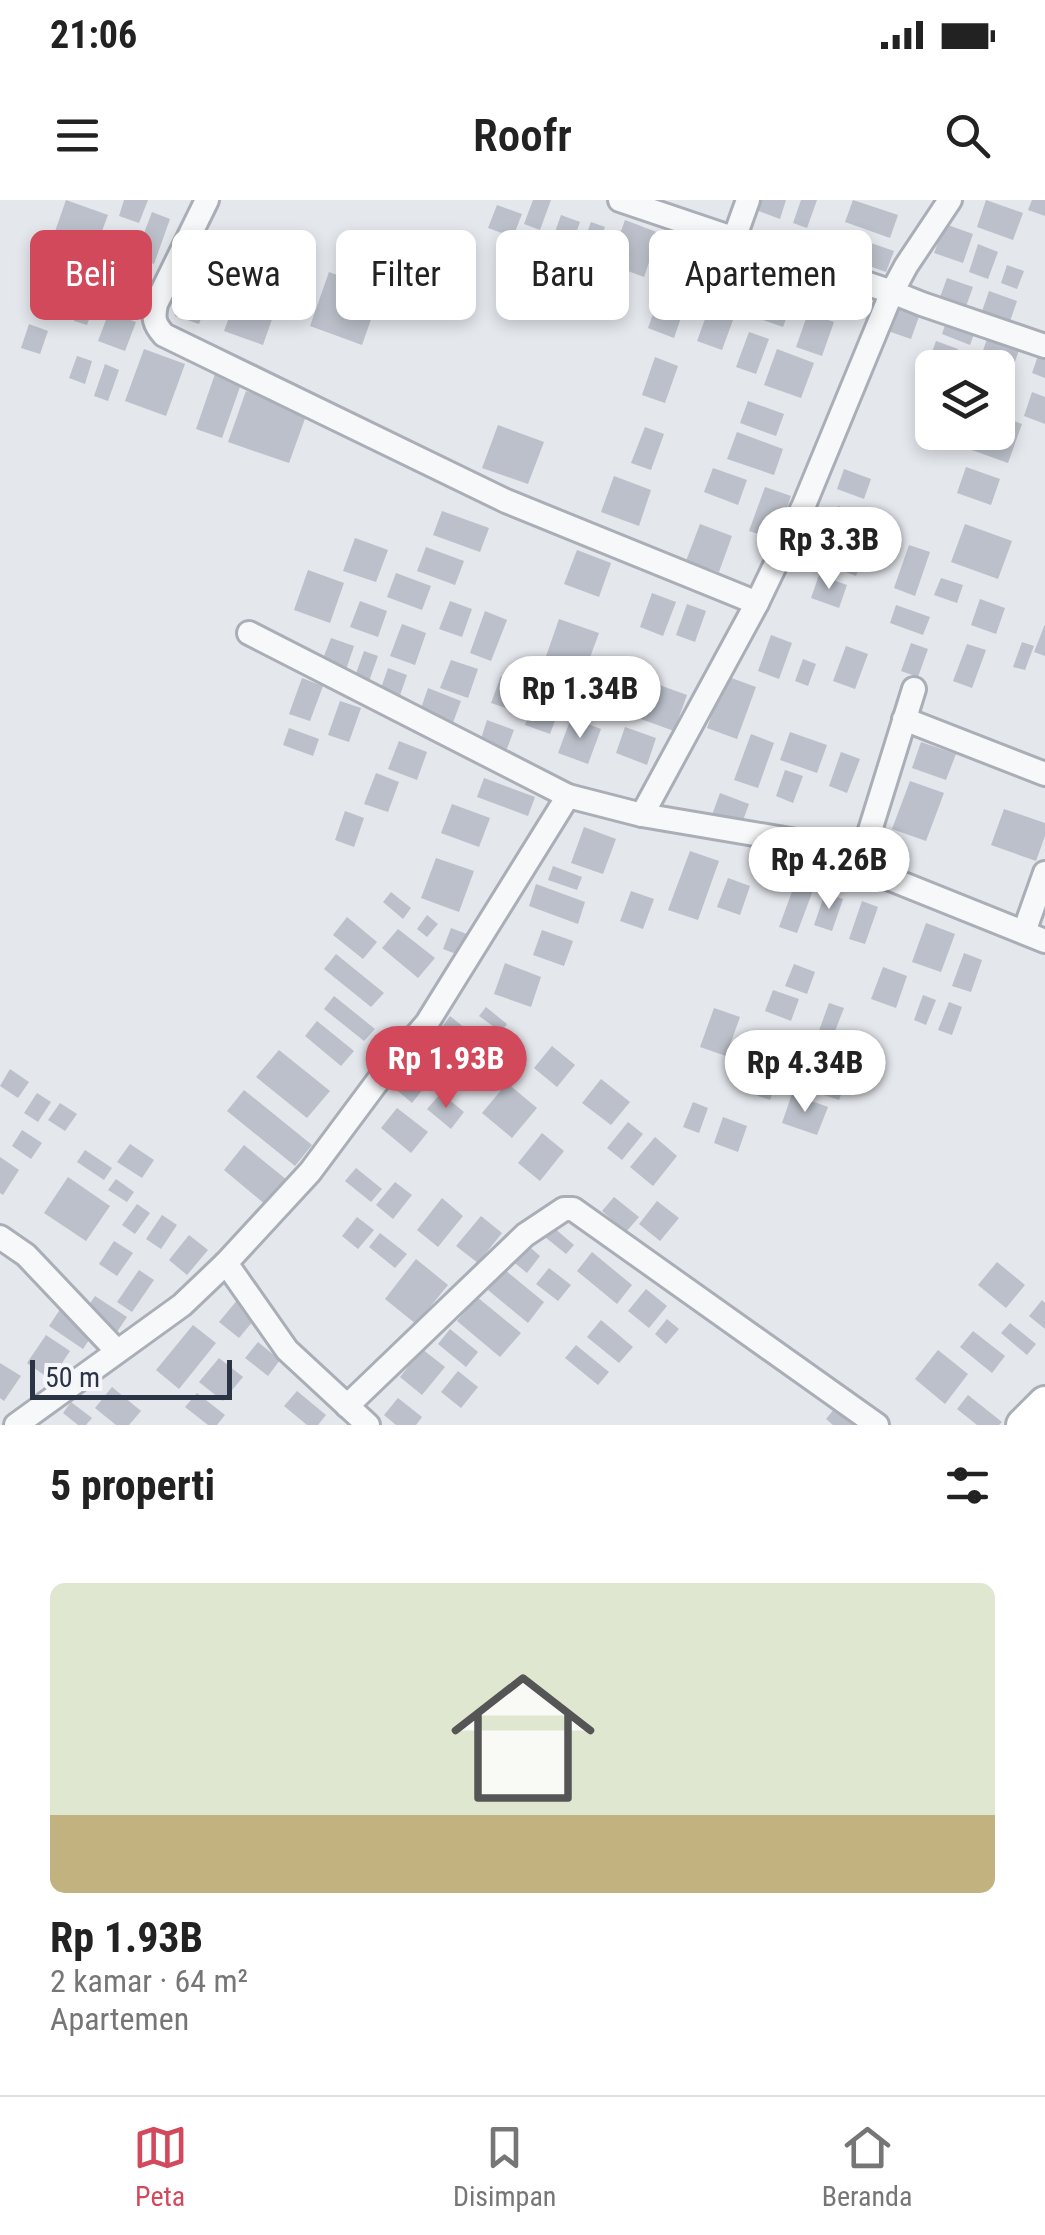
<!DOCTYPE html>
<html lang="id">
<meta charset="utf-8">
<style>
:root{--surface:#fff;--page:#f6f6f6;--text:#222;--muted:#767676;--line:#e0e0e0;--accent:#d1495b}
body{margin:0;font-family:"Roboto Condensed",sans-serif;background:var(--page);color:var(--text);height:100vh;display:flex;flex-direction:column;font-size:38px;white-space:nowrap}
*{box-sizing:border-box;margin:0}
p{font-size:32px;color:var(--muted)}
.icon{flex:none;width:55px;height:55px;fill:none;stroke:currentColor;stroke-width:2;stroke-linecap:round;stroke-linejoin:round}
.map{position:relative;height:1225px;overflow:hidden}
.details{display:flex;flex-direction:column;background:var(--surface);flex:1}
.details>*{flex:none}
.guide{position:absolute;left:30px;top:30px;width:985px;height:90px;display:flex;gap:20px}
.fabs{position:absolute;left:915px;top:150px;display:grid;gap:20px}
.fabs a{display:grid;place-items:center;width:100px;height:100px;border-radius:15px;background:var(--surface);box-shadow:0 5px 15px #0003;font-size:50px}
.scale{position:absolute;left:30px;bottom:25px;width:202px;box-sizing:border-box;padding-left:10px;border:5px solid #2b3445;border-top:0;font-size:28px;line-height:35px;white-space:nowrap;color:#2b3445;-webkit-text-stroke:8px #f4f6f9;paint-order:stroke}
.price{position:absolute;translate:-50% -85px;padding:0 22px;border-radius:35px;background:#fff;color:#222;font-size:32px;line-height:65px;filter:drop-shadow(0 2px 5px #0008)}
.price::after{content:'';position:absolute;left:50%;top:60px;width:30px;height:22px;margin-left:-15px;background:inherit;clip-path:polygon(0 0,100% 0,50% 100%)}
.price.active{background:var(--accent);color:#fff}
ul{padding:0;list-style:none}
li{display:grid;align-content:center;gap:20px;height:530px;padding:0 50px}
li+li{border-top:2px solid var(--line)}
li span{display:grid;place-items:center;height:310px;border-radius:15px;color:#555}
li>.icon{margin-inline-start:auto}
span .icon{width:180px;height:180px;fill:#fffc;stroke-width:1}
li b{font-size:42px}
h2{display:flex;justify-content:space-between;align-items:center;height:120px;padding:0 50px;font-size:42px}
.tag{padding:0 35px;border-radius:15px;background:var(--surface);box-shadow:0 5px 15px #0003;font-size:35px;line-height:90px}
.tag.active{background:var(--accent);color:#fff}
.status{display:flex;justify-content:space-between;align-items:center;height:70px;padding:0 50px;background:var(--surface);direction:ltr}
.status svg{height:28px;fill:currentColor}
header{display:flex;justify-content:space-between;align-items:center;height:130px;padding:0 50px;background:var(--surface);font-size:45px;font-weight:600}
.dock{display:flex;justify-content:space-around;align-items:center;height:140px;border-top:2px solid var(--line);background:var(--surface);font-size:28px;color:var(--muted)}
.dock a{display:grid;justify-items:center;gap:5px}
.dock .active{color:var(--accent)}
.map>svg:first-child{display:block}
</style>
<div class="status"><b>21:06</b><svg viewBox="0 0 49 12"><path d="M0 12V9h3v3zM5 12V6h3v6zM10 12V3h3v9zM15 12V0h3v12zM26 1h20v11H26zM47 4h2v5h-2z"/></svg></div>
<header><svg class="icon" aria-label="menu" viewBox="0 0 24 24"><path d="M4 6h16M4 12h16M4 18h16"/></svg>Roofr<svg class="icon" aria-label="search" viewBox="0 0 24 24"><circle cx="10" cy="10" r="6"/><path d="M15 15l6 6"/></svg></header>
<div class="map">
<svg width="1045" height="1225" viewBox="0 0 1045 1225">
<rect width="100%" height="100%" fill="#e4e7ec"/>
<g fill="#bbc0ca">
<polygon points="66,0 108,15 93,55 52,40"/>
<polygon points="124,0 148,0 139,23 119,16"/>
<polygon points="533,0 551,0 540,30 524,24"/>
<polygon points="756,0 786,0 780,19 753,9"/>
<polygon points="801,0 817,0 807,28 793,23"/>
<polygon points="853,0 898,15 890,38 845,22"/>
<polygon points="986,0 1023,13 1013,40 977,27"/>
<polygon points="1032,0 1045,0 1045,16 1028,10"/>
<polygon points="497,5 522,14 513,37 488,28"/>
<polygon points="152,12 170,19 154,64 135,57"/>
<polygon points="561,15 580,22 566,61 547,54"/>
<polygon points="625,20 659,33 644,77 609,64"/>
<polygon points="591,22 605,27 594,57 580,52"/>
<polygon points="945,24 973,34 963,63 934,53"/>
<polygon points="674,33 690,39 678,73 662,66"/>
<polygon points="851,36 894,51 886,72 844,57"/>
<polygon points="210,39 227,45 214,81 197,75"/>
<polygon points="978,44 998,52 988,79 969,72"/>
<polygon points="699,50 721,58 709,91 688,83"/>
<polygon points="49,65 73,74 59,112 35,103"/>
<polygon points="1007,65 1024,71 1017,89 1001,83"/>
<polygon points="731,66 757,75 748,100 722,90"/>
<polygon points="329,72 381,91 362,145 310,126"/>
<polygon points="947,78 973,87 965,109 939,100"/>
<polygon points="132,79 155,87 146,112 123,104"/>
<polygon points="187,80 212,89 199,124 175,116"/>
<polygon points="775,85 796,92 783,127 763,120"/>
<polygon points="240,88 278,102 263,145 224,131"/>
<polygon points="989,91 1017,101 1008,127 980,117"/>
<polygon points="84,92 97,97 87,125 74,121"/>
<polygon points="895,102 921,111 911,139 885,130"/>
<polygon points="657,103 683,112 674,138 648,128"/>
<polygon points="708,111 733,120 722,150 697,141"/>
<polygon points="109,112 136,122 125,151 98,141"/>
<polygon points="808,113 834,122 822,156 796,147"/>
<polygon points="948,116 977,126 970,145 942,134"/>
<polygon points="29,124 48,131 40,154 21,148"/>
<polygon points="749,132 769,139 756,174 736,167"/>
<polygon points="987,139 1019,150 1008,182 998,178 998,168 977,168"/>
<polygon points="936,141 958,149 952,166 930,158"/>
<polygon points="1041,147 1045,148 1045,178 1032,173"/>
<polygon points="144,149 185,164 166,216 125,201"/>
<polygon points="777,149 814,163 801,198 764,185"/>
<polygon points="77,156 92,161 85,184 69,178"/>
<polygon points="655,157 678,166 665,203 642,195"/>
<polygon points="105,164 119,170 108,201 94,196"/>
<polygon points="215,174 241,184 222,238 196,229"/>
<polygon points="246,191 307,213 289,263 228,242"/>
<polygon points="1032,192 1045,197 1045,224 1024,216"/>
<polygon points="748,201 784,214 776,236 740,223"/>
<polygon points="998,215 1022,224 1008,263 969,249 975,232 998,232"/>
<polygon points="498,225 544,242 528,284 482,268"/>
<polygon points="645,227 664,234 651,270 631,263"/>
<polygon points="737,232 783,249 774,275 727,259"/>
<polygon points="966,267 1000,279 991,305 957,293"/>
<polygon points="713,268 747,280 738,305 704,292"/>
<polygon points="844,269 871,279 864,299 837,289"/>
<polygon points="614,276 651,290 639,326 601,312"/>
<polygon points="765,287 791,296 776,340 749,331"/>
<polygon points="838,306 857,313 853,326 833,319"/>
<polygon points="442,311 489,328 480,352 433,335"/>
<polygon points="872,314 893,322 882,352 861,345"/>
<polygon points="700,324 732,336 719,372 686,361"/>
<polygon points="965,324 1012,341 998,379 951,362"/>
<polygon points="355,338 388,350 376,382 343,371"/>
<polygon points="909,345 930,352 915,396 894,388"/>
<polygon points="834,346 863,357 856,376 827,365"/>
<polygon points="426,347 464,361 455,385 417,371"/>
<polygon points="577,350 611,363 599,397 564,384"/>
<polygon points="308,370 344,383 330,423 294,410"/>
<polygon points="396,373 431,386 422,410 387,397"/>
<polygon points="819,375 847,385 839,408 811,398"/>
<polygon points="941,378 963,385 957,403 934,395"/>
<polygon points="652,393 676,402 663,436 640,427"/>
<polygon points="980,399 1005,408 996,434 971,425"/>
<polygon points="360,401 387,411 378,437 350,427"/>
<polygon points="450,401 472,409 462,437 439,429"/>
<polygon points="687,404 706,411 695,442 676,435"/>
<polygon points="896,405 930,417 923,435 890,423"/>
<polygon points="485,411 507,420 491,461 470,453"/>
<polygon points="559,419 599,433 582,479 543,465"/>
<polygon points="402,424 426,433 415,465 390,456"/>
<polygon points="1045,424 1045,456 1034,452"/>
<polygon points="771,435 792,443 779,479 758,471"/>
<polygon points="331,438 354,446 346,470 322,461"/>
<polygon points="1022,442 1034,446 1025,470 1013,467"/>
<polygon points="911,443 928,449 918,477 901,471"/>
<polygon points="967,444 986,450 972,488 953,481"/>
<polygon points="846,446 868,454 855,489 833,481"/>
<polygon points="364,451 378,456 368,484 354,479"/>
<polygon points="803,459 816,464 808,486 795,481"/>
<polygon points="451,460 478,469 468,498 440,488"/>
<polygon points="388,468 407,475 398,501 379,494"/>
<polygon points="501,476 523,484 514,511 491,503"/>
<polygon points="726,476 756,487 737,539 707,528"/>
<polygon points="302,478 323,486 310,521 289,514"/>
<polygon points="640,478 687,495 674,531 627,514"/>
<polygon points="428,488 461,501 451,528 418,517"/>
<polygon points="537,493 562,502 550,534 525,525"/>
<polygon points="340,501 361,508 349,542 328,535"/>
<polygon points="571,518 601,529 588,564 558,553"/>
<polygon points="487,520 514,530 505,554 479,545"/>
<polygon points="625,527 656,538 647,565 616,553"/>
<polygon points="289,528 319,539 313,556 283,545"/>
<polygon points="790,532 827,545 817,573 780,560"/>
<polygon points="751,534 774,543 758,588 734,580"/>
<polygon points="399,541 427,552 417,580 388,569"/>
<polygon points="921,542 956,554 946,580 912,568"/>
<polygon points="841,552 860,559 847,593 829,586"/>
<polygon points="785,570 803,576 793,603 776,596"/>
<polygon points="376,573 399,582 388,612 364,604"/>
<polygon points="484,578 535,597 528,616 477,597"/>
<polygon points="910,581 944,593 926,641 892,629"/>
<polygon points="720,593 749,604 741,626 712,615"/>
<polygon points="452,604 490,618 479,647 441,633"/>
<polygon points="1004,609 1045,623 1045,636 1036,661 991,645"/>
<polygon points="345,611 364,618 354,647 335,640"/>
<polygon points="584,627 616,639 603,674 571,663"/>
<polygon points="690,651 719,661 698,720 668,710"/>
<polygon points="436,658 474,671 459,712 421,698"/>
<polygon points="553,666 582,677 577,690 548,680"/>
<polygon points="728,678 750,686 740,715 717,707"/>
<polygon points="797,678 815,685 797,733 779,727"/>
<polygon points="536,684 585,702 578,724 529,706"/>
<polygon points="631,691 654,699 643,729 620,721"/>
<polygon points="391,692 411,708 403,719 383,702"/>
<polygon points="825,693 843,699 832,731 814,725"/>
<polygon points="862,701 878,707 865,744 849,739"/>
<polygon points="427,715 438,724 427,737 417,729"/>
<polygon points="347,717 377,742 363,759 333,735"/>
<polygon points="926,723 955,734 941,772 912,762"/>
<polygon points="451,728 472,736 464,757 443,749"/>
<polygon points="398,729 435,758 418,778 382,748"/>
<polygon points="542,730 573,741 564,766 533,755"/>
<polygon points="964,753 982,760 971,792 952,786"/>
<polygon points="336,754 384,793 371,807 324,769"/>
<polygon points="505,763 541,777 531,807 494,794"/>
<polygon points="794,764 815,772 807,794 785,786"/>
<polygon points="883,767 907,776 896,808 871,799"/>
<polygon points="773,790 799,799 791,821 765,811"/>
<polygon points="923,795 936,800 926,825 914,820"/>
<polygon points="334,796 375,829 364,841 324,809"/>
<polygon points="949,802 962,807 952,835 938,830"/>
<polygon points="829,803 844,808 830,844 816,839"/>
<polygon points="486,807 507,824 501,832 479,816"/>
<polygon points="714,808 740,817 726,856 700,847"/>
<polygon points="450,816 466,829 455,842 440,830"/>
<polygon points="317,821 354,851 341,866 305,836"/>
<polygon points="484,837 506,855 485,880 463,863"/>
<polygon points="552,846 575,865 557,887 534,868"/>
<polygon points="279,850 330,891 307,918 256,877"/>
<polygon points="799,853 811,857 803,879 791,875"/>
<polygon points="835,855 853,862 839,900 821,894"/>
<polygon points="401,863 427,884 412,903 386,881"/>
<polygon points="766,866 780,871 770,900 755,895"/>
<polygon points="10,869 29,882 18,898 0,886"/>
<polygon points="601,879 630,902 611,925 582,903"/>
<polygon points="507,883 537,908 512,938 482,913"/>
<polygon points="244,890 312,945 295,966 227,911"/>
<polygon points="37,893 51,902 38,922 24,913"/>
<polygon points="441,893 464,912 451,929 427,909"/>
<polygon points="792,894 828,907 817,935 782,923"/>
<polygon points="693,902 708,908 699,933 683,927"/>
<polygon points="60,903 77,914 65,931 48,920"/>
<polygon points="397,908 428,932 411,953 381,928"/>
<polygon points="723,917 747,926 738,952 714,943"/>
<polygon points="628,922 643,934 622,960 607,948"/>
<polygon points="22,930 42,943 31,959 12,946"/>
<polygon points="542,933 564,951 540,981 518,963"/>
<polygon points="655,937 677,956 653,986 630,967"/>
<polygon points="130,944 154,960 142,978 117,962"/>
<polygon points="244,945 287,980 266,1005 224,970"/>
<polygon points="85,950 112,968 104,980 77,962"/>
<polygon points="0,957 19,970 3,995 0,993"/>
<polygon points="356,968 382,989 371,1002 345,981"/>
<polygon points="68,977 110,1006 86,1041 44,1013"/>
<polygon points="116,979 134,992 127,1002 108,990"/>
<polygon points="395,982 412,995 393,1019 376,1005"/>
<polygon points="614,997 639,1017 626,1032 602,1011"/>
<polygon points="442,998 463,1016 438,1047 417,1030"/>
<polygon points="657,1001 679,1018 660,1041 639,1024"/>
<polygon points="137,1004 150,1013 135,1034 122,1025"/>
<polygon points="162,1015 177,1025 161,1049 146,1039"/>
<polygon points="481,1016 502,1033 478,1063 456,1046"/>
<polygon points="357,1017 374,1030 358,1049 342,1036"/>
<polygon points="553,1027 574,1045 566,1054 545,1037"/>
<polygon points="380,1033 407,1054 395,1068 369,1047"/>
<polygon points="189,1035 208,1050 187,1075 169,1060"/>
<polygon points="114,1041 133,1053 117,1076 99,1064"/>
<polygon points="524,1042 540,1056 527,1073 510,1059"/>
<polygon points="592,1052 632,1085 617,1104 577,1071"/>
<polygon points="416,1059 448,1085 416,1124 385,1099"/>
<polygon points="997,1062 1025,1085 1006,1108 978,1085"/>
<polygon points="549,1068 571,1085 558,1101 536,1084"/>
<polygon points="139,1070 154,1080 132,1112 117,1102"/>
<polygon points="505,1070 544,1102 528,1123 488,1090"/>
<polygon points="646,1089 667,1106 649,1128 628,1111"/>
<polygon points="95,1096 127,1117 115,1135 83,1114"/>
<polygon points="477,1097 521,1133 500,1157 457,1121"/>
<polygon points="239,1098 259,1114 239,1138 219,1122"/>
<polygon points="1042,1100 1045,1103 1045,1129 1029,1116"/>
<polygon points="61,1108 95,1131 83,1149 49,1126"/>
<polygon points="667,1119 679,1129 666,1144 655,1134"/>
<polygon points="601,1120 633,1147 619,1163 587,1137"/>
<polygon points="1010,1123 1036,1144 1027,1155 1001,1133"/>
<polygon points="193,1125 216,1143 179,1189 156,1170"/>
<polygon points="450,1129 478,1152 466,1167 438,1144"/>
<polygon points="973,1131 1005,1156 992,1173 960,1147"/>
<polygon points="46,1135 70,1151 51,1180 27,1163"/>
<polygon points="258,1142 280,1160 268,1176 245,1158"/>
<polygon points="576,1145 609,1172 598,1185 565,1158"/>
<polygon points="422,1149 445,1167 422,1195 400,1177"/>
<polygon points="938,1150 968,1174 945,1204 915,1179"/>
<polygon points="219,1158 243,1177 223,1201 199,1182"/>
<polygon points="0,1163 21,1176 4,1201 0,1198"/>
<polygon points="458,1171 478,1187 461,1208 441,1192"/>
<polygon points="112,1187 141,1211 129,1225 116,1225 95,1208"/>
<polygon points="297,1191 326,1215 318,1225 307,1225 284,1206"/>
<polygon points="197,1193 225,1215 217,1225 208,1225 185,1207"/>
<polygon points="968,1195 1002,1222 999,1225 977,1225 957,1209"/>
<polygon points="398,1198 422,1217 416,1225 396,1225 384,1215"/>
<polygon points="71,1202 92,1218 86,1225 78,1225 63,1213"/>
<polygon points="840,1202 869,1225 833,1225 826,1219"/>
</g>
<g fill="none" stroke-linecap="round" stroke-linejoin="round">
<g stroke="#a9aeb7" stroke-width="28">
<g id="minor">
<path d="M 207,0 L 156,104 C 153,118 154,124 164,135 L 506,301 L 757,403"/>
<polyline points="620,0 892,92 804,305 757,403 642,615"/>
<polyline points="950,0 906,66 892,92 922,104 1045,146"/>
<polyline points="734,39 748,0"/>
<polyline points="249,433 568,596"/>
<polyline points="904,519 1045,574"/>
<polyline points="859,666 914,489"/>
<polyline points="1024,732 1045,673"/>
<polyline points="0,1037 26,1055 117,1151"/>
<polyline points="226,1063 287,1150 368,1225"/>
<polyline points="347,1206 525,1035 564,1009 573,1009 877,1225"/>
<polyline points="16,1225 182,1105 226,1063 310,972 380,878 427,823 568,596 642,615 796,641 1045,741"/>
</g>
</g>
<g stroke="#a9aeb7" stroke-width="38">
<polyline id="secondary" points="1023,1225 1045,1203"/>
</g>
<use href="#minor" stroke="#f7f8fa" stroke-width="22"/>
<use href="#secondary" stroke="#fff" stroke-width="32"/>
</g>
</svg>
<div class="fabs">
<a><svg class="icon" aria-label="layers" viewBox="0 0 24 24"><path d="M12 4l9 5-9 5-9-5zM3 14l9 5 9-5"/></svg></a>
</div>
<div class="scale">50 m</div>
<b class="price" style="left:829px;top:392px">Rp 3.3B</b>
<b class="price" style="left:580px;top:541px">Rp 1.34B</b>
<b class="price" style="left:829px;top:712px">Rp 4.26B</b>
<b class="price active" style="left:446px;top:911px">Rp 1.93B</b>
<b class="price" style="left:805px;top:915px">Rp 4.34B</b>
<div class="guide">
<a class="tag active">Beli</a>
<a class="tag">Sewa</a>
<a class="tag">Filter</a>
<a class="tag">Baru</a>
<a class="tag">Apartemen</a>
</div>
</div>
<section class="details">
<h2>5 properti<svg class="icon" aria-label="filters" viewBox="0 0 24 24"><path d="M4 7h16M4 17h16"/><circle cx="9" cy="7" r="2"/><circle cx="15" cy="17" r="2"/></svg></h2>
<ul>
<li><span style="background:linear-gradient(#dfe7d0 75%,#c2b280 0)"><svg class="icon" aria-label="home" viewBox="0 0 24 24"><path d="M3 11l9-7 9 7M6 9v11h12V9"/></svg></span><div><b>Rp 1.93B</b><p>2 kamar · 64 m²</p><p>Apartemen</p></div></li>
</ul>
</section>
<nav class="dock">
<a class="active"><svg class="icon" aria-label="map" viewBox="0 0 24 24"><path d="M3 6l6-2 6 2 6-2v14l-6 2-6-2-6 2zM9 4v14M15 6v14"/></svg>Peta</a>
<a><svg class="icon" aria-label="saved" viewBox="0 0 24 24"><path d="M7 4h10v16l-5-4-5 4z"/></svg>Disimpan</a>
<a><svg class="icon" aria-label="home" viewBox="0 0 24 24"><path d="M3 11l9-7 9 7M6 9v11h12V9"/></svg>Beranda</a>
</nav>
